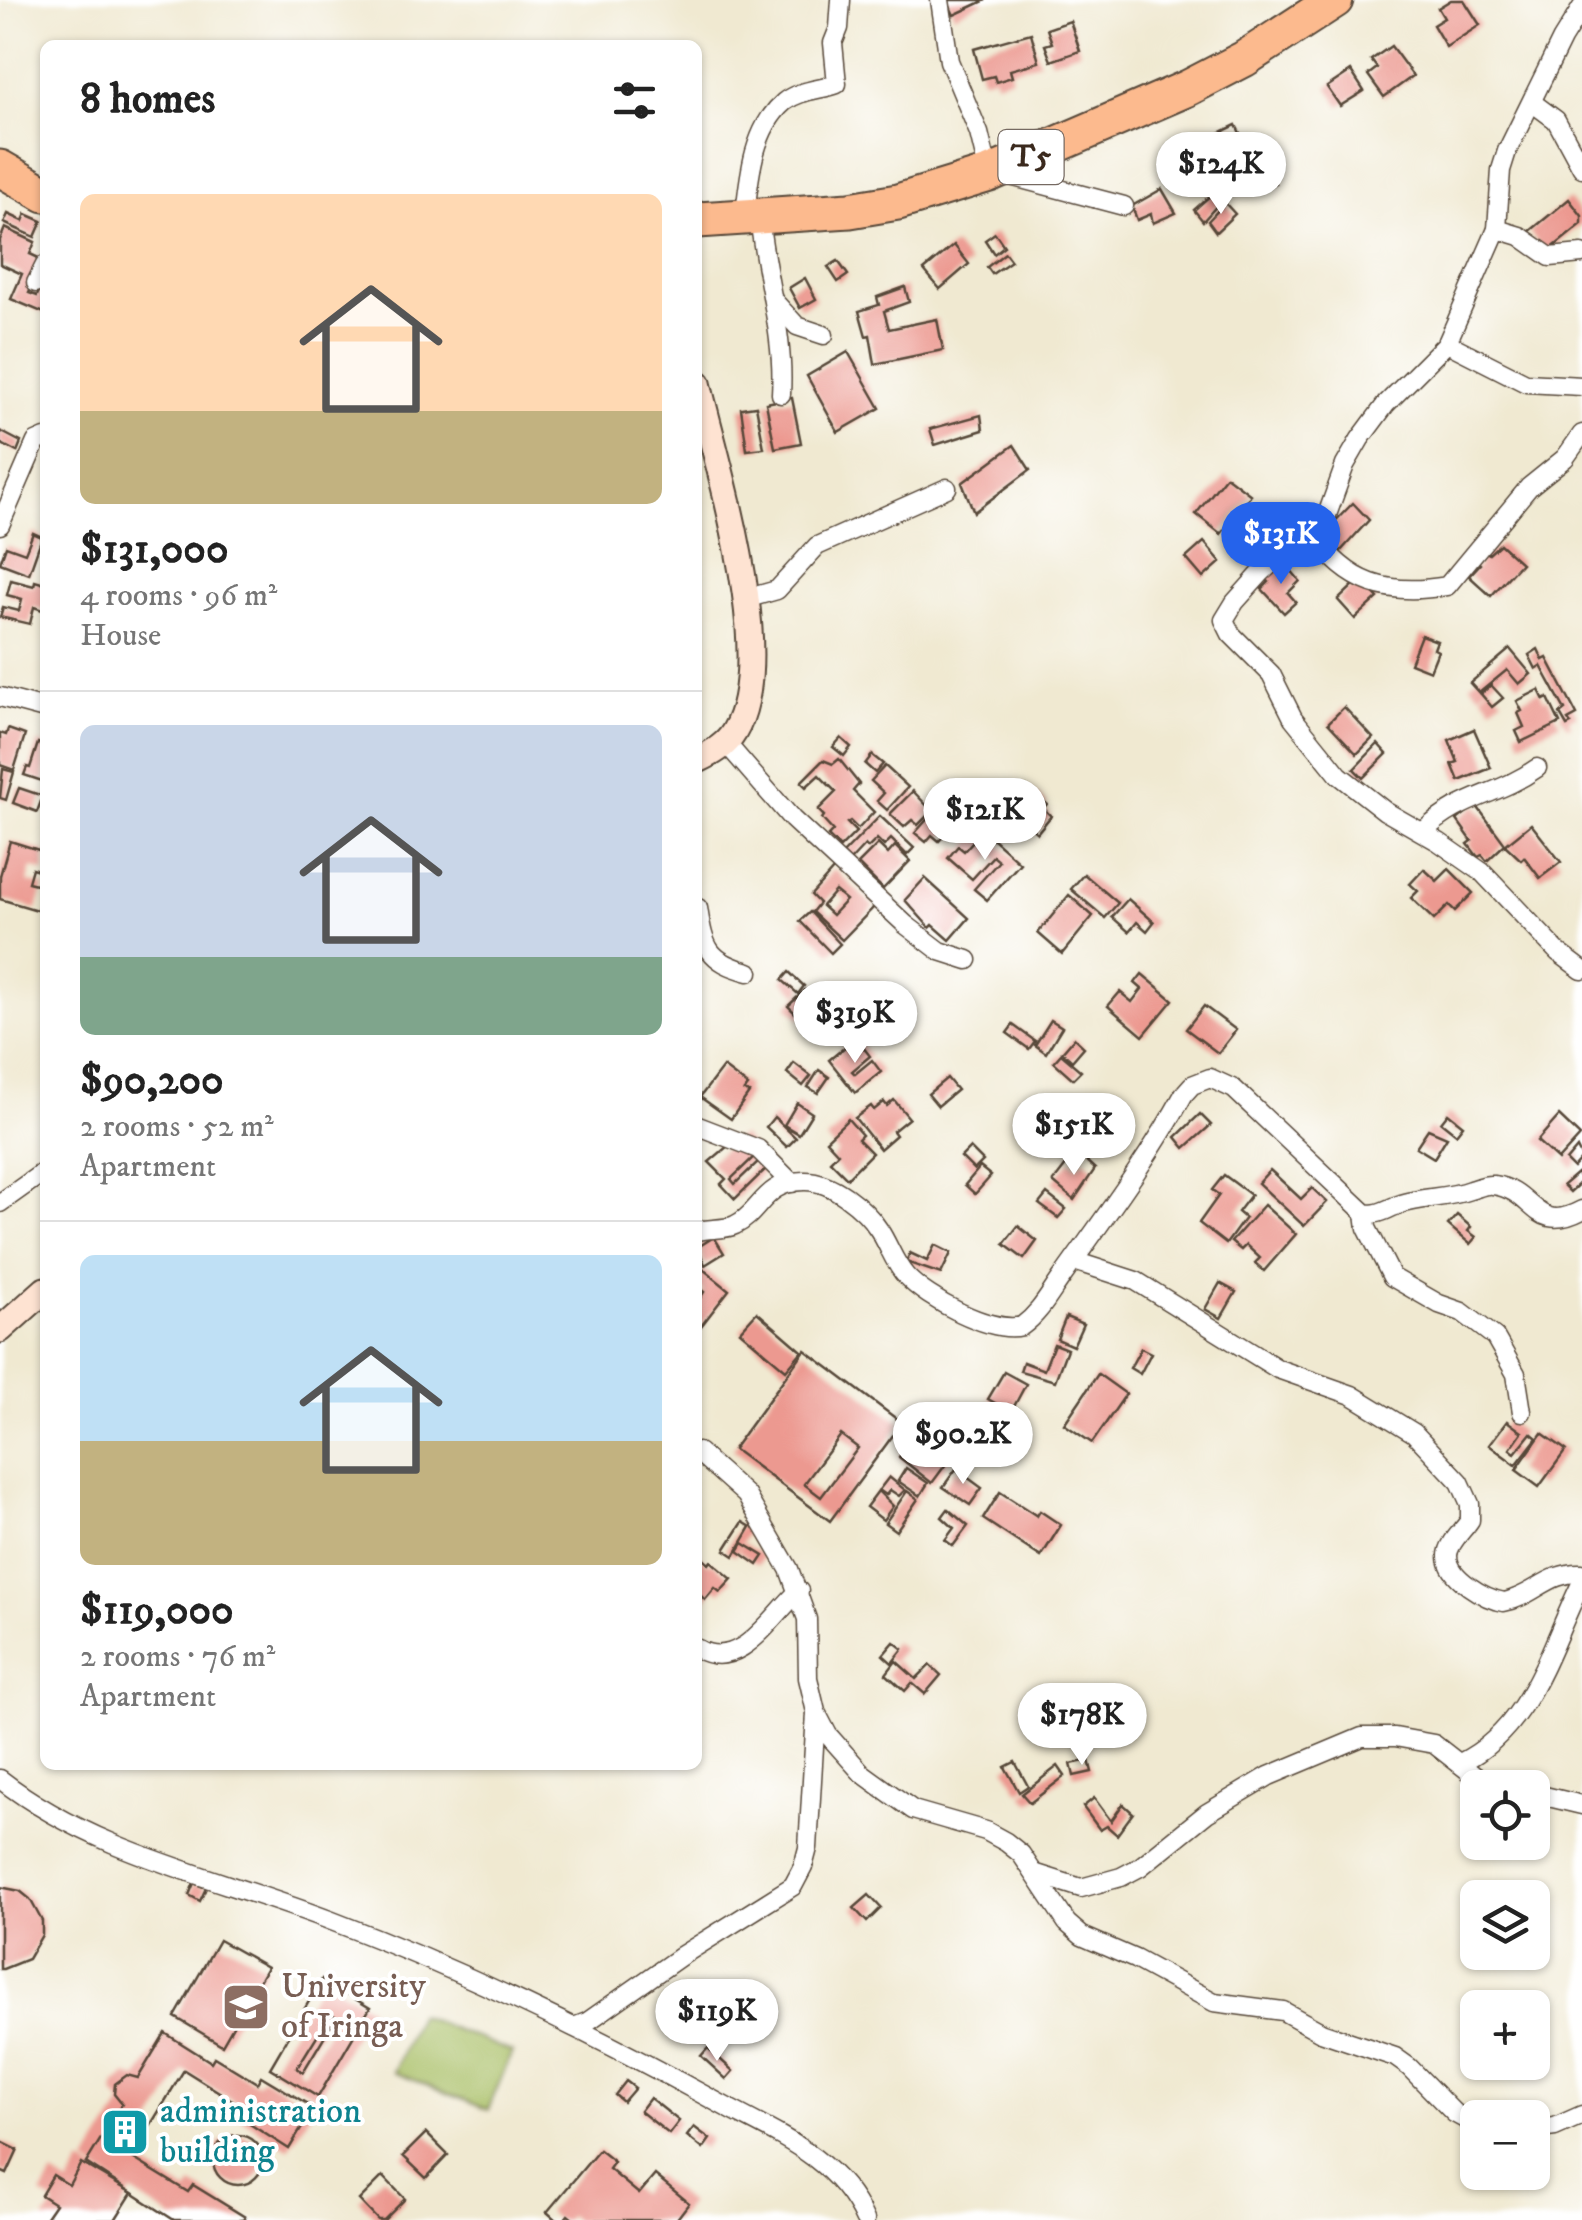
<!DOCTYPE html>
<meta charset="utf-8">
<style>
:root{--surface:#fff;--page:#f2f2f2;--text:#222;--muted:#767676;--line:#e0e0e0;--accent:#2563eb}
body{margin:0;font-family:"IM FELL DW Pica",serif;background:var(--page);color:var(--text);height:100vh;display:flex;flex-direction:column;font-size:38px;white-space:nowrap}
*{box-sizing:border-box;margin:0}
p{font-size:32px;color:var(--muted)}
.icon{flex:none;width:55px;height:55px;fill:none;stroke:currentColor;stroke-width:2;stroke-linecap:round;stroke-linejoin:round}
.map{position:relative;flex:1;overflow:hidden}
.side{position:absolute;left:40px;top:40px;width:662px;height:1730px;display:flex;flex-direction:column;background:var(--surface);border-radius:15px;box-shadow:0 2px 8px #0004}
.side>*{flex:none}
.fabs{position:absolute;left:1460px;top:1770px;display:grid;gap:20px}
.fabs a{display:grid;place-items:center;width:90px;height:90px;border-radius:15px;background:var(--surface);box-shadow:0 2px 8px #0004;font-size:50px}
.price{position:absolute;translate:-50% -85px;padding:0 22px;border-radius:35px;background:#fff;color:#222;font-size:32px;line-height:65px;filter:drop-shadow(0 2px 5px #0008)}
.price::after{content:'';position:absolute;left:50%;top:60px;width:30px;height:22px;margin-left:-15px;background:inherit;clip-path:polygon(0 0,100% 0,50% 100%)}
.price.selected{background:var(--accent);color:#fff}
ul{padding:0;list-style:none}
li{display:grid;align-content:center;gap:20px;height:530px;padding:0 40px}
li+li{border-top:2px solid var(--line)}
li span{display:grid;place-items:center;height:310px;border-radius:15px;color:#555}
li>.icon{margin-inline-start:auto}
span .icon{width:180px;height:180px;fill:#fffc;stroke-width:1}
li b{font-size:42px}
h2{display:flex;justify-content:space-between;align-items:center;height:120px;padding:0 40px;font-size:42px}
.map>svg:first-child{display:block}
</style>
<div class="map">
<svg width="1582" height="2220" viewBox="0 0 1582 2220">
<rect width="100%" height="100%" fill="#fff"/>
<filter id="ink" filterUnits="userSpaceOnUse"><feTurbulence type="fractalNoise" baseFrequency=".01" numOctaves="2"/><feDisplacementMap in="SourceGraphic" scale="20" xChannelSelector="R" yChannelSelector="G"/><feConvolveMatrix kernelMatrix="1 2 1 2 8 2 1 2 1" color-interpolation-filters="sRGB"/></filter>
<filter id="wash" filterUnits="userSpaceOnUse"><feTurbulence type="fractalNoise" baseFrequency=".0048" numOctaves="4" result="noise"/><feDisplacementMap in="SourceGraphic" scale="40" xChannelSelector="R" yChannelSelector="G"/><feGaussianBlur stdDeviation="2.25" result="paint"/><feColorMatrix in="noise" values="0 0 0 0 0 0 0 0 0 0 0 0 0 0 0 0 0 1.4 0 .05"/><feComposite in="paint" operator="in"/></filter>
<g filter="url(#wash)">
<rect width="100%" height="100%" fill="#f0e9d1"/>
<polygon fill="#a7be63" stroke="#717440" stroke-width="2.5" points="418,2015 512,2052 488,2110 393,2072"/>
<g id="blocks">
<g fill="#ec9990" fill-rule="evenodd">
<polygon points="947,0 986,0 954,15"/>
<polygon points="1451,0 1464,0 1480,25 1446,47 1433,25 1444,18 1438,8"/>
<polygon points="1070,21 1080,51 1051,61 1045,45 1052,43 1047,29"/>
<polygon points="1031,33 1039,62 1010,70 1012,77 996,82 994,76 982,79 974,49"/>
<polygon points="1391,46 1413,76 1384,97 1368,75 1377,68 1371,60"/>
<polygon points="1351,71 1364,91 1340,106 1327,87"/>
<polygon points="1236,125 1252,157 1209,178 1196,152 1218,141 1215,135"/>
<polygon points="1264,160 1276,183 1261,191 1250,166"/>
<polygon points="1162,189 1176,213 1153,223 1151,214 1137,220 1132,206"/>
<polygon points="1213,193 1220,202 1203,221 1194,210"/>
<polygon points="1569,199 1582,216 1582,224 1546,253 1529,232"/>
<polygon points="1225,203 1235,214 1216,232 1208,221"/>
<polygon points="8,214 23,221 26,214 42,221 35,237 4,223"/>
<polygon points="5,228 35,242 30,254 43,260 29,293 37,296 45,278 44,313 11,299 22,274 0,264 0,240"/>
<polygon points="995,233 1004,246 994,254 985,240"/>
<polygon points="954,245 969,264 940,289 924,270"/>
<polygon points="1005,253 1011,261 992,274 987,267"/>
<polygon points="838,261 848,275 838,282 828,267"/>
<polygon points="805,278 816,299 800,308 789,288"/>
<polygon points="905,287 909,302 884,311 889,329 937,319 943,350 875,364 870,335 866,336 859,311 879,305 877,297"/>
<polygon points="848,352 880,408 838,432 807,376"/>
<polygon points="792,398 801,443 775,448 766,403"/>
<polygon points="756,406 764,448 747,450 741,408"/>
<polygon points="981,415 983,430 935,445 930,429"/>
<polygon points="0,431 21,442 17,452 0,443"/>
<polygon points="1014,445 1030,470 974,512 962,483"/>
<polygon points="1226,476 1251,495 1221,534 1196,514"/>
<polygon points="1353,503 1369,520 1339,553 1321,536"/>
<polygon points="33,533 42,537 29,574 0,563 6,546 25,553"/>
<polygon points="1204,542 1221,562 1203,578 1186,558"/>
<polygon points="1500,544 1521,563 1491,596 1469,576 1480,564 1474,558 1483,548 1489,554"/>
<polygon points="1279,564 1285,570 1290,569 1300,581 1288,593 1296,602 1284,613 1262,589 1269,582 1264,577"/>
<polygon points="1360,579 1378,598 1355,619 1338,600"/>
<polygon points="11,580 34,586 35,581 45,584 45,611 34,607 30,624 0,617 3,607 19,611 22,599 7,595"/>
<polygon points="1421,635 1437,641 1434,649 1438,651 1430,671 1410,663"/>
<polygon points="1510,649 1531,674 1519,684 1507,670 1479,693 1470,683"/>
<polygon points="1538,649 1543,660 1547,658 1577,715 1568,720 1571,724 1567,726 1560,714 1565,710 1541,666 1536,669 1529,655"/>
<polygon points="1491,685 1503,698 1492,707 1481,694"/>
<polygon points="1539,690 1544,700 1548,698 1560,723 1521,742 1516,731 1524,727 1518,713 1522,711 1517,701"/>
<polygon points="1344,707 1373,738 1357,754 1328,723"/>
<polygon points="8,729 25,735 14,770 0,765 0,733 6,735"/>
<polygon points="1474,729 1491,768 1459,781 1452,764 1458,762 1449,740"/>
<polygon points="841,738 851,747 844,756 833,747"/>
<polygon points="38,743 45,745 45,782 24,775 27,767 30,768"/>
<polygon points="1378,744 1387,754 1363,778 1354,769"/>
<polygon points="872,755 883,764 875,773 865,764"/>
<polygon points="839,759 859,784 853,791 874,812 858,829 850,821 847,823 856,832 840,848 828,836 833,831 822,819 824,816 818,810 836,792 819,775 806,787 801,782 823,760 833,764"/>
<polygon points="885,766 908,787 887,810 877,801 884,793 871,781"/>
<polygon points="3,769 14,772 6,800 0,798"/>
<polygon points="1027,787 1047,804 1043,808 1051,816 1037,833 1010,809 1014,805 1009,801 1019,789 1023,792"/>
<polygon points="19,788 43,796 37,812 13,803"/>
<polygon points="913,791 932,811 918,825 912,820 904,827 890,814"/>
<polygon points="1476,805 1505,844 1487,861 1482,855 1478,857 1468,844 1472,841 1457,820"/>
<polygon points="934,812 952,827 939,841 932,835 926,842 915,833"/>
<polygon points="880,816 914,848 907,855 891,839 884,846 877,839 868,848 865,845 850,861 843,854"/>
<polygon points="1531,824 1561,862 1540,878 1524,857 1521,860 1505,845"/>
<polygon points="983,830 1020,863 987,900 974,889 999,861 993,856 972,879 948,858 958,846 964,851"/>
<polygon points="10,841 45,852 45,872 32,868 28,882 44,886 37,910 0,899 0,876"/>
<polygon points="878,844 888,854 895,846 910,861 883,889 858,864"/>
<path d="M 834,869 L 874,907 L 842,940 L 812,912 L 819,903 L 811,895 ZM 835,891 L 846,900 L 832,915 L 822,906 Z"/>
<polygon points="1424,869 1437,881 1449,869 1473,893 1455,911 1449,905 1434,920 1411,898 1418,891 1410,884"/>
<polygon points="1084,874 1118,903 1105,918 1071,889"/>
<polygon points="925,878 969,918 950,940 933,925 930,928 905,900"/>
<polygon points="1069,895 1093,916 1062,954 1038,933"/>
<polygon points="1128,899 1154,922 1147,931 1137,922 1129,932 1112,917"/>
<polygon points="810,912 840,944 831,953 800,921"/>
<polygon points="789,972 804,986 798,994 782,980"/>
<polygon points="1142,974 1173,1000 1143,1036 1108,1006 1120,992 1132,1002 1142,989 1135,983"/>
<polygon points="805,990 816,1002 800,1018 788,1006"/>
<polygon points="1204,1006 1236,1030 1218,1053 1186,1029"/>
<polygon points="1051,1020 1062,1027 1046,1053 1035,1045"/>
<polygon points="1013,1025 1035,1041 1029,1049 1007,1033"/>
<polygon points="856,1038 870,1056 852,1071 855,1074 872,1060 881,1072 855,1093 829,1060"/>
<polygon points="1074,1038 1084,1047 1072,1061 1062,1052"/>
<polygon points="1061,1054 1081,1071 1073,1079 1054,1062"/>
<polygon points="794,1063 811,1076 803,1086 787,1073"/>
<polygon points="723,1067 748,1086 744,1091 749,1093 731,1119 700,1097"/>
<polygon points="819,1070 829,1077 818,1093 808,1087"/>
<polygon points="947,1078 957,1090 938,1106 928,1094"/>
<polygon points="894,1100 909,1118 893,1131 896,1135 880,1149 855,1118 871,1106 874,1110 884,1102 887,1106"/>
<polygon points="797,1103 812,1113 799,1134 784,1125"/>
<polygon points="1448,1113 1463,1125 1456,1134 1441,1122"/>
<polygon points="1110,1114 1126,1124 1120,1134 1104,1124"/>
<polygon points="1200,1114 1211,1125 1185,1148 1176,1137"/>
<polygon points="1559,1116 1580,1136 1558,1160 1537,1141"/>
<polygon points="774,1117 796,1138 787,1147 766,1127"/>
<polygon points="848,1119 862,1135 858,1139 872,1153 847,1178 830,1161 838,1153 826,1140"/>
<polygon points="1428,1129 1447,1137 1434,1158 1416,1147"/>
<polygon points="741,1135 758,1153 731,1179 735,1184 763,1157 770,1165 735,1199 721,1184 726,1179 709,1162"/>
<polygon points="970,1148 983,1161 974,1170 961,1157"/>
<polygon points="1577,1148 1582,1158 1573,1168 1566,1161"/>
<polygon points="1084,1159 1095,1169 1074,1200 1053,1182 1070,1160 1078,1166"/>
<polygon points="980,1167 991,1176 975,1194 965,1185"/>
<polygon points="1270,1170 1301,1199 1312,1188 1327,1202 1304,1226 1258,1183"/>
<polygon points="1577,1173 1582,1181 1570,1192 1563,1185"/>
<polygon points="1224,1175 1251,1195 1238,1212 1245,1218 1226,1244 1199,1223 1219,1195 1212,1190"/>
<polygon points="1047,1194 1066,1209 1058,1218 1039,1204"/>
<polygon points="1264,1205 1296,1234 1264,1271 1255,1263 1260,1258 1246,1245 1241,1250 1231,1242"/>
<polygon points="1457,1215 1471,1227 1468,1231 1476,1237 1470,1244 1448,1225"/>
<polygon points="1018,1226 1037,1241 1024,1259 1004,1244"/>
<polygon points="714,1237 724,1253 705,1265 698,1247"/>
<polygon points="935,1245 951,1253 941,1274 906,1262 910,1253 927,1261"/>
<polygon points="698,1265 729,1290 698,1330 698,1301 704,1292 698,1287"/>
<polygon points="1220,1283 1236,1292 1221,1318 1205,1309"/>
<polygon points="757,1312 802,1351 786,1370 740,1331"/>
<polygon points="1066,1317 1083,1324 1073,1346 1057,1339"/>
<polygon points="1054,1344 1067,1349 1055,1381 1020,1371 1023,1362 1044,1370"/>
<polygon points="1141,1348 1151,1353 1140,1374 1130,1368"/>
<path d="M 805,1350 L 902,1423 L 830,1521 L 733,1449 ZM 841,1435 L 858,1448 L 821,1497 L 804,1484 Z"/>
<polygon points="1004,1372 1026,1384 1011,1412 988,1399"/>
<polygon points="1098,1374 1126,1394 1092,1443 1064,1424"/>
<polygon points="1507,1421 1522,1432 1510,1449 1515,1453 1531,1433 1537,1438 1516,1465 1489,1445"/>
<polygon points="922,1426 955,1452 932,1483 899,1457"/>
<polygon points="986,1429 998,1438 985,1457 973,1449"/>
<polygon points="1542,1433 1566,1450 1539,1487 1516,1470"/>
<polygon points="906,1468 928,1483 920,1496 898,1481"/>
<polygon points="956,1469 982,1488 970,1505 943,1487"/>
<polygon points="889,1477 905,1490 899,1496 890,1490 886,1495 879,1490"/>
<polygon points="878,1491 893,1506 883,1520 866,1507"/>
<polygon points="907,1491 918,1499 896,1531 885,1523"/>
<polygon points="1000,1492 1037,1516 1040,1511 1061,1525 1041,1557 983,1519"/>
<polygon points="948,1509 968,1526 953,1546 945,1540 954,1528 942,1517"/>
<polygon points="743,1522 751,1527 734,1556 725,1550"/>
<polygon points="743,1543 764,1556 758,1565 738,1551"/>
<polygon points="698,1554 709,1564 711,1561 732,1579 720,1592 715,1588 705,1600 698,1593"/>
<polygon points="894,1642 903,1649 892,1663 883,1655"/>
<polygon points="896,1661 916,1679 930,1665 941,1675 925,1694 912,1683 905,1691 886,1674"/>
<polygon points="1089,1760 1092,1772 1074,1776 1071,1764"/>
<polygon points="1015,1762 1028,1786 1019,1792 1005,1767"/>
<polygon points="1058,1766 1065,1776 1030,1803 1022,1794"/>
<polygon points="1094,1798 1111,1821 1123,1804 1133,1813 1117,1835 1107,1826 1100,1830 1083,1807"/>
<polygon points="194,1883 206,1888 200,1901 189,1895"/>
<polygon points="0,1887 20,1891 30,1899 42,1921 42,1935 28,1959 3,1969 0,1969"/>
<polygon points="869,1895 881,1908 867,1922 854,1908"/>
<polygon points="219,1940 267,1967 222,2045 175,2017"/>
<path d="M 322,1979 L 370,2008 L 318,2097 L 270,2068 ZM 331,2013 L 336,2017 L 303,2072 L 297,2068 Z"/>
<polygon points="165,2033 211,2062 214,2057 257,2083 261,2076 314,2108 289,2149 237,2116 243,2107 184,2070 131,2157 188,2192 193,2185 245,2217 243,2220 174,2220 86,2163 122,2104 114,2094 115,2084 127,2075 138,2078"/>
<polygon points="708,2048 733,2071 726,2079 701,2056"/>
<polygon points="626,2081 635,2088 623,2102 615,2095"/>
<polygon points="650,2098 679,2121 669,2134 640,2111"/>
<polygon points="694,2127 710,2139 703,2149 687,2136"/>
<polygon points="426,2133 448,2155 426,2178 403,2156"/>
<circle cx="238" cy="2160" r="25"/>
<polygon points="0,2141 18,2150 7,2174 0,2171"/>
<polygon points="599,2150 614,2162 609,2169 639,2194 655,2175 689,2203 676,2220 574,2220 568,2215 564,2220 556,2220 547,2212"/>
<polygon points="81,2163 132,2193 115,2220 44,2220 55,2204 41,2195 53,2175 69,2185"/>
<polygon points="383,2176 405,2199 384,2220 378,2220 359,2200"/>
</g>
</g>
</g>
<g filter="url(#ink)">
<use href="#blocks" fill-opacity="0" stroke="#564739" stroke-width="2.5"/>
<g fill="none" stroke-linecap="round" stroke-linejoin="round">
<g stroke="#564739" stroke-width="21">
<g id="street">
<polyline points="940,0 949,61 979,133 989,174"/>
<polyline points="1582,7 1562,39 1507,151 1501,170 1497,229 1447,343 1386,404 1360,439 1345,465 1327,515 1313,534 1286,550 1262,572 1235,602 1224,620 1231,634 1271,674 1293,718 1339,775 1385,811 1439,842 1482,872 1558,952 1582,970"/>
<polyline points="1533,103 1556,120 1582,168"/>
<polyline points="999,173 1124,206"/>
<path d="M 759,214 C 764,274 785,333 781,394"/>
<path d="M 745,215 C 749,177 753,129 784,102 C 799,90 820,90 837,84 L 833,43 L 839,28 L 841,0"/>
<polyline points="1497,229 1520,236 1550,257 1582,254"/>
<polyline points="36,283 45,265"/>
<polyline points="773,300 797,326 824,335"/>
<polyline points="1447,343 1526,383 1582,386"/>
<polyline points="0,525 36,442 45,438"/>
<path d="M 1313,534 C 1348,585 1388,596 1447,586 L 1529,487 L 1565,458 L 1582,434"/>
<polyline points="745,599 777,590 817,546 947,488"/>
<polyline points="0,697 45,709"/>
<polyline points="726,743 792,819 906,925 940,951 968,960"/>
<path d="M 1423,832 C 1461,795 1496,797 1537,768"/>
<path d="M 698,908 C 704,948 708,961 749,972"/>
<polyline points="698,1126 758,1149 792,1183"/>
<polyline points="0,1203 45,1171"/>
<polyline points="1365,1213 1367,1228 1392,1277 1439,1304 1462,1312 1495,1337 1516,1374 1522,1412"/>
<path d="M 698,1231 C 709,1228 725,1230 735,1225 C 761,1213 763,1182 804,1181 C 831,1180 865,1208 879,1230 C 889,1245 894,1263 906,1276 C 927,1299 991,1334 1022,1326 C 1040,1313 1049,1295 1062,1277 C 1104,1218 1149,1158 1184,1094 L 1192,1085 L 1210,1078 L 1234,1089 L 1365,1213 C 1380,1216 1387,1208 1401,1204 C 1423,1197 1448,1198 1470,1190 C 1478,1188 1485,1184 1493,1185 C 1535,1190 1533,1236 1582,1210"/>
<path d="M 1074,1261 L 1136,1281 L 1278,1369 L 1352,1395 L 1414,1433 L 1460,1482 L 1470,1504 L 1470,1520 C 1463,1531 1448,1543 1448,1556 C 1448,1578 1485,1599 1504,1602 C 1533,1597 1549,1571 1582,1573"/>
<polyline points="698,1452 746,1495 789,1569 807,1619 808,1678 816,1712 828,1735 862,1773 913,1810 986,1831 1006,1842 1021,1854 1067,1923 1082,1936 1135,1959 1214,2002 1283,2011 1321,2032 1395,2057 1409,2067 1454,2113 1478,2126"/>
<path d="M 698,1649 C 740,1673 772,1615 799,1591"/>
<path d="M 1460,1763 C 1531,1729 1549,1647 1582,1582"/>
<path d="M 0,1779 C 96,1854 221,1878 332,1921 C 464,1971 591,2033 715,2101 C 772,2133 836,2155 865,2220"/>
<polyline points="1532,1793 1582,1805"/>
<polyline points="1034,1873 1081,1888 1121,1877 1140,1867 1207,1813 1269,1776 1362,1737 1395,1737 1434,1744 1475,1776 1501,1788"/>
<polyline points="574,2027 587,2022 681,1956 793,1886 803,1867 808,1848 816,1713"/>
<polyline points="1532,2130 1555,2127 1582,2115"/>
</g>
</g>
<g stroke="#564739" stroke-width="29">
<g id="secondary">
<path d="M 698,383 C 717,466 779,657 734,732 C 726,746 711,754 698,760"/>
<polyline points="0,1330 45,1290"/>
</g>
</g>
<g stroke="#564739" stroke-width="39">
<g id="highway">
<polyline points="0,168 45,194"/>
<polyline points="698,220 850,210 898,202 989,174 1188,88 1244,59 1335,0"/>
</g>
</g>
<use href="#street" stroke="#fff" stroke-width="18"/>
<use href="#secondary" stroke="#fee3d2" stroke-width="25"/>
<use href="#highway" stroke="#fcba8e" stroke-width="35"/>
</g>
</g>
<defs>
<g id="university-square" transform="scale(2.5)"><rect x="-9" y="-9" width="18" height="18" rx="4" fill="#8d6e63" stroke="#fff"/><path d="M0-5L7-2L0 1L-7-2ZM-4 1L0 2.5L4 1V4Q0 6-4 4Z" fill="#fff"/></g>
<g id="building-square" transform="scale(2.5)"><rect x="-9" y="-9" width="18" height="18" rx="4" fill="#0f9aa8" stroke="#fff"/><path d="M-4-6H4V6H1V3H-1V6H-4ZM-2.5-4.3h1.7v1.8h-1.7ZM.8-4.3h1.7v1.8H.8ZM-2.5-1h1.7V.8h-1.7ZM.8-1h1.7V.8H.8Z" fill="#fff"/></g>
</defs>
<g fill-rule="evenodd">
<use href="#university-square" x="246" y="2007"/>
<use href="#building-square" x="125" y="2132"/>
</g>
<g text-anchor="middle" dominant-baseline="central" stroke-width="8" stroke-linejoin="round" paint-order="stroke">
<rect fill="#fff" stroke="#766a62" stroke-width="2.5" x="998.5" y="130" width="65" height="54" rx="8"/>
<g font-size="32" font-weight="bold" fill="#3b2a1e">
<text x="1031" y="157">T5</text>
</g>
<g font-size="35" fill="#785e54" stroke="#fff" text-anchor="start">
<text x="281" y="1987">University<tspan x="281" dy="40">of Iringa</tspan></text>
</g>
<g font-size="35" fill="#0d838f" stroke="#fff" text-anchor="start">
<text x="160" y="2112">administration<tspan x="160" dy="40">building</tspan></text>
</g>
</g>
</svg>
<div class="fabs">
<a><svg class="icon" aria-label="locate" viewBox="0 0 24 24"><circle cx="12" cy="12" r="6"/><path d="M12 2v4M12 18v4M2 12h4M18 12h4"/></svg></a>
<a><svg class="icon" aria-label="layers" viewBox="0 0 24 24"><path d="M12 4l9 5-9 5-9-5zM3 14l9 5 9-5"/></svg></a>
<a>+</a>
<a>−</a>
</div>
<b class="price" style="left:1221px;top:217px">$124K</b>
<b class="price selected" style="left:1281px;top:587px">$131K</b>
<b class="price" style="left:985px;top:863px">$121K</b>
<b class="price" style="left:855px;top:1066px">$319K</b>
<b class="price" style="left:1074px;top:1178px">$151K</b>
<b class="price" style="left:963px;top:1487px">$90.2K</b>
<b class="price" style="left:1082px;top:1768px">$178K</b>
<b class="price" style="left:717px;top:2064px">$119K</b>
<section class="side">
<h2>8 homes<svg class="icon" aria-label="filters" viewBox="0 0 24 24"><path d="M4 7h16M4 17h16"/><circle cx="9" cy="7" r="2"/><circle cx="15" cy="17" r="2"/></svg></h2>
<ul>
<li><span style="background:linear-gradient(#ffd9b3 70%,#c2b280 0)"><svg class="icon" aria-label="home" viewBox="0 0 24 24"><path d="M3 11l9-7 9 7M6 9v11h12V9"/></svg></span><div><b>$131,000</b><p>4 rooms · 96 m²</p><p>House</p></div></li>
<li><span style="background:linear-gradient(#c9d6e8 75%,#7fa58c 0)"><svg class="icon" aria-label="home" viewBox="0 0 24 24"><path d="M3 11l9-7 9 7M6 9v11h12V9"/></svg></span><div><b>$90,200</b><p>2 rooms · 52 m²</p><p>Apartment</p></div></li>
<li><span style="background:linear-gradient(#bfe0f5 60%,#c2b280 0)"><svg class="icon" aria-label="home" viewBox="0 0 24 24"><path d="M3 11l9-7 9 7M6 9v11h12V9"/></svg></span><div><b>$119,000</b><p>2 rooms · 76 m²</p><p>Apartment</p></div></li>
</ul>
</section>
</div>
